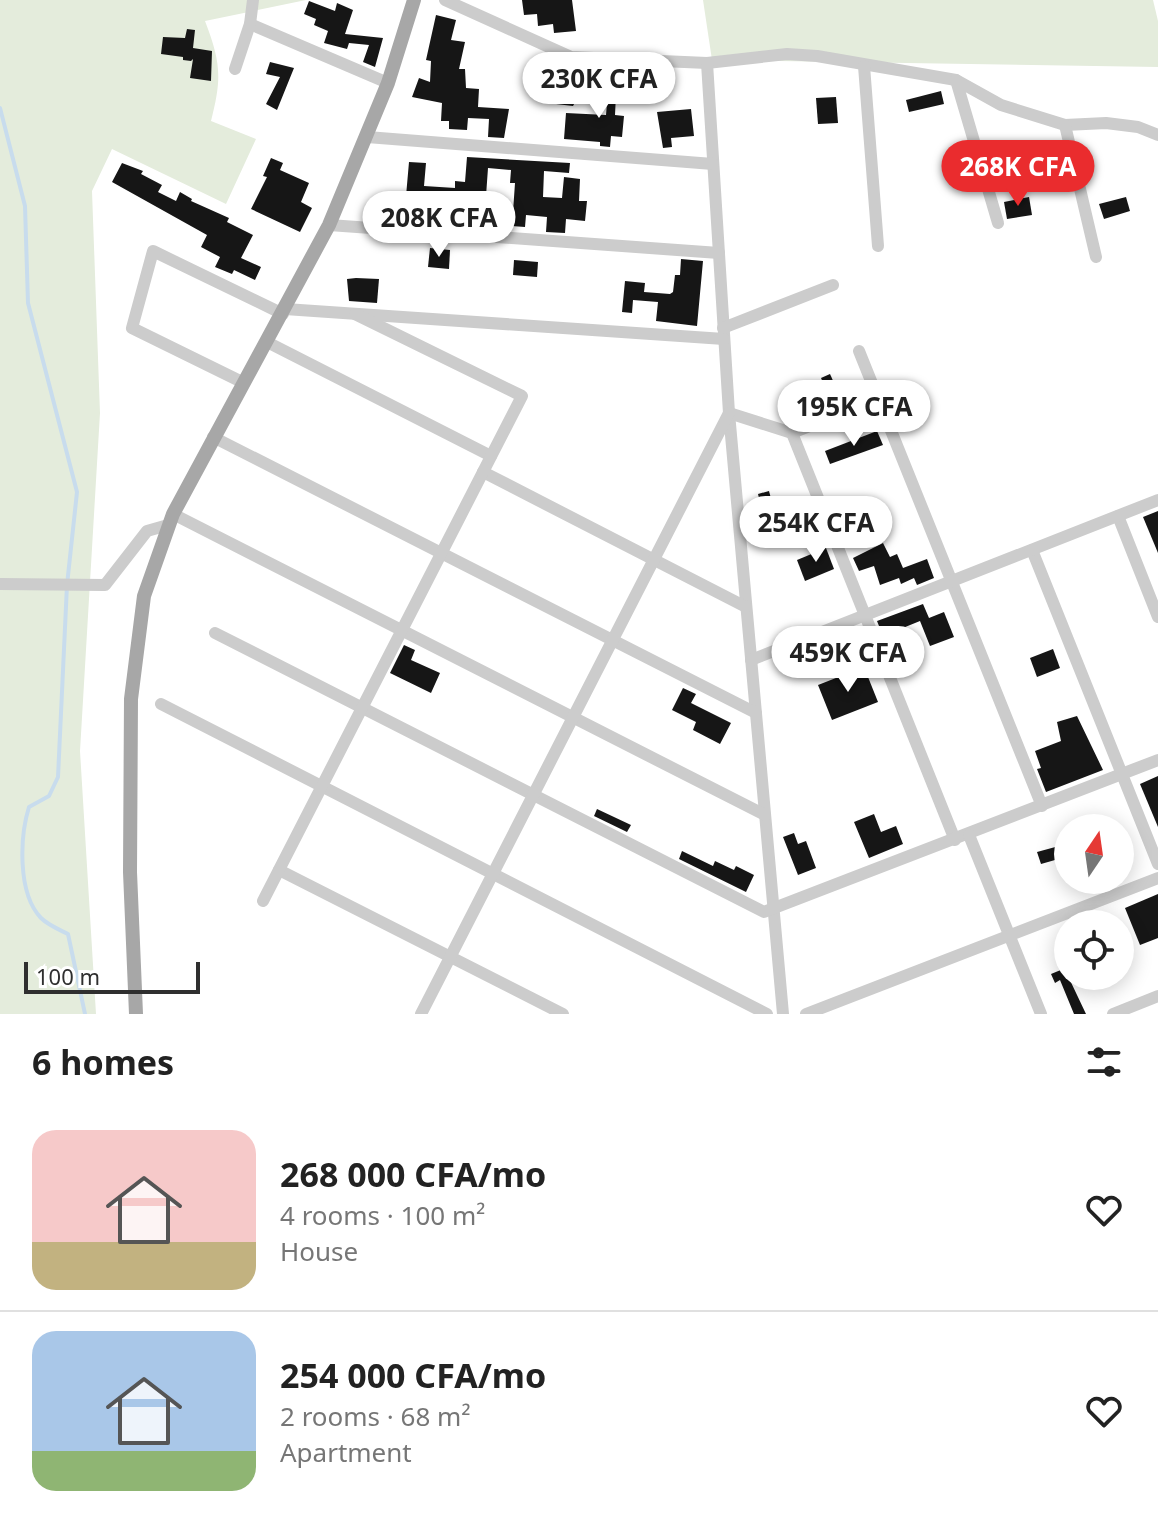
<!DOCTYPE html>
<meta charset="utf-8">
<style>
:root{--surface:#fff;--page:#f6f6f6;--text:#222;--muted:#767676;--line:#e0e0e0;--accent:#ea2c2e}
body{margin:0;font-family:"Noto Sans",sans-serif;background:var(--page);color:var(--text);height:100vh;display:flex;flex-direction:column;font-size:30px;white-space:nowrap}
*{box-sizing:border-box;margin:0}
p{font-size:26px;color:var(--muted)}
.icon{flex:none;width:44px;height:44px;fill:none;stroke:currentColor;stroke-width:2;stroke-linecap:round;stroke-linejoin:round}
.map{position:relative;height:1014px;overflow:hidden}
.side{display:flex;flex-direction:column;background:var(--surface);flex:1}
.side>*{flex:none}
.needle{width:52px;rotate:13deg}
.tools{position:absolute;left:1054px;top:814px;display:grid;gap:16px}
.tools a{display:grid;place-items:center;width:80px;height:80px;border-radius:50%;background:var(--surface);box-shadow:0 4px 20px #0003;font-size:40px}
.scale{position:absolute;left:24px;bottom:20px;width:176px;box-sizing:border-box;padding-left:8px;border:4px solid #2f2f2f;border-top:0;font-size:22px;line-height:28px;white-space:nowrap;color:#2f2f2f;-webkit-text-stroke:6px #fff;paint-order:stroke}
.price{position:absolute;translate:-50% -68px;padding:0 18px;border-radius:28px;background:#fff;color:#222;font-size:26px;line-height:52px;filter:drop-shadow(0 2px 4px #0008)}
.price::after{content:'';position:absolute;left:50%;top:48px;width:24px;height:18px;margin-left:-12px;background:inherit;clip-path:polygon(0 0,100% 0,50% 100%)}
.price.current{background:var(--accent);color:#fff}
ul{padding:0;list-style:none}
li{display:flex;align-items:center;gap:24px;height:200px;padding:0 32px}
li+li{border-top:2px solid var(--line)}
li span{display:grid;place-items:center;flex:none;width:224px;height:160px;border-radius:24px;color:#555}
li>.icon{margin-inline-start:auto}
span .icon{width:96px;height:96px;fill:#fffc;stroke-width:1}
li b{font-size:34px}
h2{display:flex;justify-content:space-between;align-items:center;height:96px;padding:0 32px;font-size:34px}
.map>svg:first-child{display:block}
</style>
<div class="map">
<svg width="1158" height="1014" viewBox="0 0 1158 1014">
<rect width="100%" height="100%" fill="#fff"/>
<g fill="#e4ecdc">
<path d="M 0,0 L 306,0 L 205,21 C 221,63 222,78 211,121 L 256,139 L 226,204 L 112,149 L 92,191 L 100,413 L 80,751 L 96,1014 L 0,1014 Z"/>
<polygon points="703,0 1153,0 1158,21 1158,67 712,60"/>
</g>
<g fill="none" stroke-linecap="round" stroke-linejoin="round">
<path stroke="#c8dced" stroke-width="4" d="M 0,108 L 25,206 L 28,303 L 77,492 L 67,585 L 58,777 L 49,796 L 29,807 C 20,836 17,893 41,918 C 48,925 60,930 68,934 L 85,1014"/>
</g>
<g fill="#161616" fill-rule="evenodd">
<polygon points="522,0 572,0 576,31 554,33 553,24 538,26 537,14 524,15"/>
<polygon points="309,1 335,11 337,3 353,10 345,34 383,38 375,67 363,62 369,45 349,43 347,49 324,43 328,31 314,25 316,19 304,14"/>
<polygon points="436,15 456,20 451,40 465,42 459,69 465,69 466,88 479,89 478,107 509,109 504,138 488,137 489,119 468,118 467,130 449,129 449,121 441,121 442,103 412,97 419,78 430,82 431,61 426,60"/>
<polygon points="187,29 195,30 193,48 212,51 211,81 190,78 193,59 191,61 183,60 183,57 161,54 163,37 185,38"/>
<polygon points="270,62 294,68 277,110 266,104 280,77 266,74"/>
<polygon points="609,80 630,82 629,95 616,94 615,115 624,116 622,137 611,136 610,147 600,146 600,142 564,139 566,113 606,115"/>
<polygon points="558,82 574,84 580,93 573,106 556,104"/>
<polygon points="941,91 944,104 909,112 906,100"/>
<polygon points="836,97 838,123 818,124 816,98"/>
<polygon points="691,109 694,136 671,138 672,147 663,148 657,112"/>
<polygon points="1016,151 1017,157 1027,154 1028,159 1059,152 1061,160 1002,172 998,155"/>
<path d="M 467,157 L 570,163 L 569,173 L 544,171 L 543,197 L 562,198 L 564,177 L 580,179 L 579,201 L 587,201 L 585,221 L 566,219 L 565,233 L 546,232 L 547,217 L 526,215 L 525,227 L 483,224 L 483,227 L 404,219 L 409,162 L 426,163 L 424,186 L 455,188 L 455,181 L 465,182 ZM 488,168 L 511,170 L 510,183 L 515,183 L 513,212 L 485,210 Z"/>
<polygon points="271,158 283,163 280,170 309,183 301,202 312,208 300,232 251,209 267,177 263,176"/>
<polygon points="122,163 143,171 141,174 162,185 158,192 176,201 180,192 192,199 191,201 229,218 227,222 253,235 241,258 261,267 255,280 234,270 232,274 215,267 220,257 201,247 207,235 112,182"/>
<polygon points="1029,197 1032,215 1007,219 1004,202"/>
<polygon points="1126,197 1130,211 1104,219 1099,204"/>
<polygon points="430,248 450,250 449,269 428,267"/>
<polygon points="681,259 703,261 697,326 656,321 658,302 633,300 632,313 622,312 625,281 645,283 644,292 670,294 673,292 675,275 680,275"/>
<polygon points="514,260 538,262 537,277 513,275"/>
<polygon points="356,278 379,279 377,303 349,301 347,279"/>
<polygon points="830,374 843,403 834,407 821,378"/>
<polygon points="877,431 883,445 830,464 825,451"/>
<polygon points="769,491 778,525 767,528 758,494"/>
<polygon points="1158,511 1158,553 1143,517"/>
<polygon points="883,543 890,557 897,554 903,568 927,559 934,578 917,585 914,578 901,584 899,578 880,585 874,566 859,571 853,558"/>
<polygon points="826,548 834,569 805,581 797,560"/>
<polygon points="923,604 929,618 944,612 954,637 930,646 920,621 883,636 877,621"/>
<polygon points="404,645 415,650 411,660 440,673 431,693 390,673"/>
<polygon points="1053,649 1060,668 1037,677 1030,658"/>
<polygon points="864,667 878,702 832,720 818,685"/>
<polygon points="683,688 696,694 691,703 731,723 720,744 693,730 696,722 672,710"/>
<polygon points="1077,716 1103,770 1046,792 1037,769 1041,768 1035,751 1061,741 1057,722"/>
<polygon points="1158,776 1158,827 1140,784"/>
<polygon points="597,809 631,825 627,832 594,816"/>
<polygon points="874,814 881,832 896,826 903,844 869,858 854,822"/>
<polygon points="794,833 798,844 806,841 816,868 798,875 783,837"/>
<polygon points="1059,846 1062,858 1041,864 1037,852"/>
<polygon points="682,851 713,866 715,861 734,870 736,866 754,875 746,892 679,859"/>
<polygon points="1158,894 1158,938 1140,945 1125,908"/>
<polygon points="1068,967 1068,976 1086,1014 1074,1014 1060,980 1055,983 1051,974"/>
</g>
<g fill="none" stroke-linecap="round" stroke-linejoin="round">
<g stroke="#ccc" stroke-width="12">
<polyline points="445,0 571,57 707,63 787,54 817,56 956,80 1001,105 1065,125 1106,123 1138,127 1158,135"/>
<polyline points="250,24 388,83"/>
<polyline points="707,63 729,413 783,1014"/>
<polyline points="864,66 878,246"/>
<polyline points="235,69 250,24 253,0"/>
<polyline points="956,80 998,223"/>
<polyline points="1065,125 1096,257"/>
<polyline points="367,137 713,164"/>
<polyline points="329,225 719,253"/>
<polyline points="285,309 724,339"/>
<polyline points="723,328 833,285"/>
<polyline points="267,342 491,456"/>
<polyline points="859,351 1042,806"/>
<polyline points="244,383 132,328 153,251 283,314"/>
<polyline points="729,413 792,433 879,399"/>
<polyline points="792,433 955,840"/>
<polyline points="213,437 756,713"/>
<polyline points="483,472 746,607"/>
<polyline points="173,514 765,815"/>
<polyline points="1118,516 1158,617"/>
<polyline points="1032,550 1158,864"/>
<polyline points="0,584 105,585 147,531 168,525"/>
<polyline points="215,633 764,912 1158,760"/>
<polyline points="751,660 1158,500"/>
<polyline points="161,704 767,1014"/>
<polyline points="969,835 1041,1014"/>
<polyline points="279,870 563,1014"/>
<polyline points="263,901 522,396 355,314"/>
<polyline points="421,1014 729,413"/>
<polyline points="806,1014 1158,878"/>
<polyline points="1113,1014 1158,996"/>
</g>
<polyline stroke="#a7a7a7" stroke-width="14" points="136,1014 130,872 131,699 144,596 173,514 329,225 388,83 414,0"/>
</g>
</svg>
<div class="tools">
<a><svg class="needle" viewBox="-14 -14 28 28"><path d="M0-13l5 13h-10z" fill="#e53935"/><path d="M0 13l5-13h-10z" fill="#767676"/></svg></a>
<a><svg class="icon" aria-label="locate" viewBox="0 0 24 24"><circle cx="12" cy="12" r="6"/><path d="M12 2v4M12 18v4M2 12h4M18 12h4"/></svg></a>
</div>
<div class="scale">100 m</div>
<b class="price" style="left:599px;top:120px">230K CFA</b>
<b class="price current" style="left:1018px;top:208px">268K CFA</b>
<b class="price" style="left:439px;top:259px">208K CFA</b>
<b class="price" style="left:854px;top:448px">195K CFA</b>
<b class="price" style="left:816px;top:564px">254K CFA</b>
<b class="price" style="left:848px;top:694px">459K CFA</b>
</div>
<section class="side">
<h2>6 homes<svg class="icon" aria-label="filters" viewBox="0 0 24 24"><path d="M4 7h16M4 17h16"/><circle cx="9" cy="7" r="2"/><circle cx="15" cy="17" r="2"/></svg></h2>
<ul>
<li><span style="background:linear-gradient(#f6c9c9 70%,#c2b280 0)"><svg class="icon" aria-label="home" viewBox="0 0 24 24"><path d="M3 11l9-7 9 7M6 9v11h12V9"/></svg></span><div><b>268 000 CFA/mo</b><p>4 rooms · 100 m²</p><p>House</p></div><svg class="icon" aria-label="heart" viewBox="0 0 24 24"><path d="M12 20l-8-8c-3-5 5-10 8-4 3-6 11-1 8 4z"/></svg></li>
<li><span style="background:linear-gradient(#a9c7e8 75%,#8fb573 0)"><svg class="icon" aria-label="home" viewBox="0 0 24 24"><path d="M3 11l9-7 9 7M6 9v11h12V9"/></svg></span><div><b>254 000 CFA/mo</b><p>2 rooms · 68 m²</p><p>Apartment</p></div><svg class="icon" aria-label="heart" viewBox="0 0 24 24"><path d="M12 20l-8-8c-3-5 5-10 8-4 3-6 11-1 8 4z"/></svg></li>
</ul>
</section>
